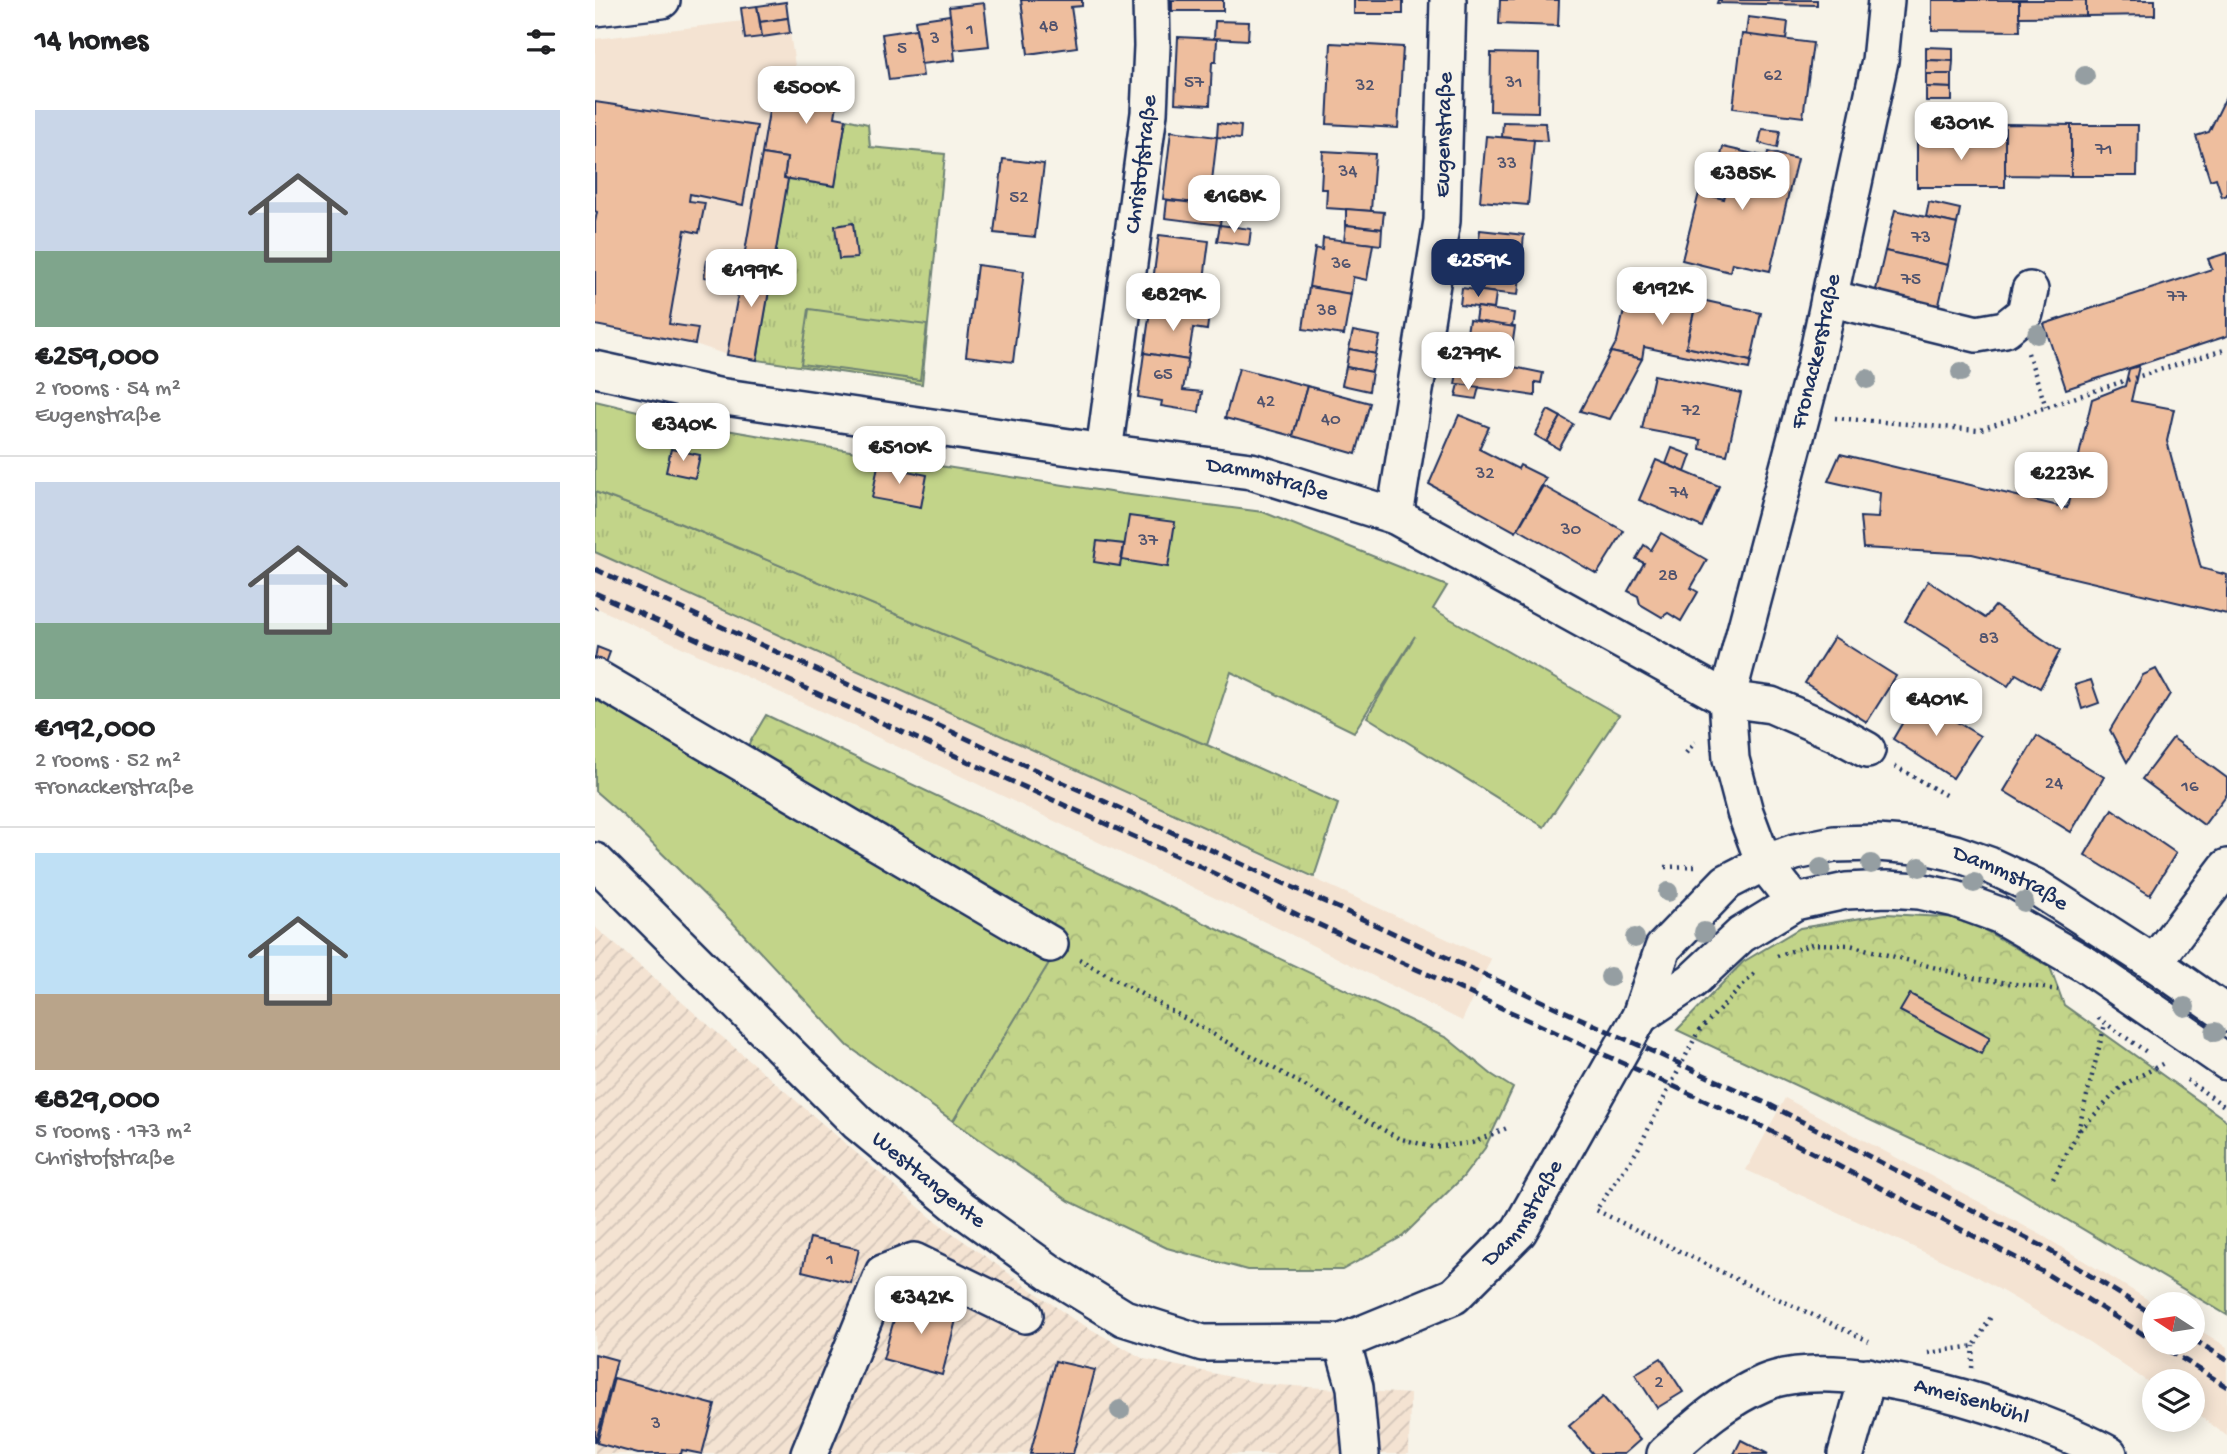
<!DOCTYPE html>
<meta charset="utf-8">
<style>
:root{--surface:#fff;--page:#f6f6f6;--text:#202124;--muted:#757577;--line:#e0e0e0;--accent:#1b2f5e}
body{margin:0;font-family:"Gochi Hand",sans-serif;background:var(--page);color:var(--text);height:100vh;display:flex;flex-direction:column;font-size:26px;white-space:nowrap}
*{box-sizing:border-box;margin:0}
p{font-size:23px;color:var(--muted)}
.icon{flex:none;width:38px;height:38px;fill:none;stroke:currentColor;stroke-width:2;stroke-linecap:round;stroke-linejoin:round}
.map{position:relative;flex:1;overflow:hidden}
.panel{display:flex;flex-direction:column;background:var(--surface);width:595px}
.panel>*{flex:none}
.needle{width:46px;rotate:282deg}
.tools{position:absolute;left:1547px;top:1292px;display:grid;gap:14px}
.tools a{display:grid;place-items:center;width:63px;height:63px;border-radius:50%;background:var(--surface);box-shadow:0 4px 18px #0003;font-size:35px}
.price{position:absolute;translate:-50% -60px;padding:0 16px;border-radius:14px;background:#fff;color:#222;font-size:23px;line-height:46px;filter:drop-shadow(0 2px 4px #0008)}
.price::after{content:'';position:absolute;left:50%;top:42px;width:21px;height:16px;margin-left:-10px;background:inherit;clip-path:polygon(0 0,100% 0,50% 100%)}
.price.on{background:var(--accent);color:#fff}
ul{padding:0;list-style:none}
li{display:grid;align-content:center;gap:14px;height:371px;padding:0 35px}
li+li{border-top:2px solid var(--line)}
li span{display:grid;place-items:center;height:217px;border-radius:0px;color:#555}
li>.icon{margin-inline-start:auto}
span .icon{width:126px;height:126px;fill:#fffc;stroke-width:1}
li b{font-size:30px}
h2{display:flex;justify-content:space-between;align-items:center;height:84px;padding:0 35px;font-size:30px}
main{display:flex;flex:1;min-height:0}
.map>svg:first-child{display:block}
</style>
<main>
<section class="panel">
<h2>14 homes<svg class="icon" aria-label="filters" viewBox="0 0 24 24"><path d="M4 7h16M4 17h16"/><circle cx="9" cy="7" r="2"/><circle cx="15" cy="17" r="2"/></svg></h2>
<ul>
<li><span style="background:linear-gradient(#c9d6e8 65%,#7fa58c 0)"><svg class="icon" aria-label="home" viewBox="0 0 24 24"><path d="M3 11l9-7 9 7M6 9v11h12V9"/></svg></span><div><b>€259,000</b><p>2 rooms · 54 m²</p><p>Eugenstraße</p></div></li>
<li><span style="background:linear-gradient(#c9d6e8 65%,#7fa58c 0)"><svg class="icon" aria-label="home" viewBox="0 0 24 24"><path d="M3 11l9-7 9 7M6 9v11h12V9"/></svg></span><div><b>€192,000</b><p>2 rooms · 52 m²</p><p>Fronackerstraße</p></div></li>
<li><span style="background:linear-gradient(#bfe0f5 65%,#b9a48a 0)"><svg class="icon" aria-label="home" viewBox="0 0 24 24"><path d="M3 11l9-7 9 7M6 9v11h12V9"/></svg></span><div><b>€829,000</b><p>5 rooms · 173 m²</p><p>Christofstraße</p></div></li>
</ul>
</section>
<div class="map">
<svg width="1632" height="1454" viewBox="0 0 1632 1454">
<defs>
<pattern id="industrial-furrows" width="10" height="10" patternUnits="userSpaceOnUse" patternTransform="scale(1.75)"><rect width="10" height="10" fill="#f4e3d2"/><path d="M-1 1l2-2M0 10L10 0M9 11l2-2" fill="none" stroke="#d1c3b7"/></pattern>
<pattern id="grass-tufts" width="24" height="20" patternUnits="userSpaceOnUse" patternTransform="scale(1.75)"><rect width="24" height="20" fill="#c2d489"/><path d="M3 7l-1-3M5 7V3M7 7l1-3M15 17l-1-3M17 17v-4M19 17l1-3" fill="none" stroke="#a6b679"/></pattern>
<pattern id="forest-crowns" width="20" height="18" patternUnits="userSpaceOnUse" patternTransform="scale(1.75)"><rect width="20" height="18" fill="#c2d489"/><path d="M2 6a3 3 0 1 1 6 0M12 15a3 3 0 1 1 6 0" fill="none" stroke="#a6b679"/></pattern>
</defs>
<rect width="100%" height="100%" fill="#f7f3e8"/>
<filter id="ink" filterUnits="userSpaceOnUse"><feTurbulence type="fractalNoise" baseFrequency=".0143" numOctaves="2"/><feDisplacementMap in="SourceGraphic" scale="14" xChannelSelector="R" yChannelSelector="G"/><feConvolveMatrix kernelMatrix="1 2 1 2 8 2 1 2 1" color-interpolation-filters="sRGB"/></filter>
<g filter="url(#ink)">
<g fill="#f4e3d2">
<polygon points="148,21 151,39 195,33 201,72 181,69 167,154 189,178 193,179 162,360 132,355 100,344 0,325 0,39"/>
<polygon points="0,552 896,959 867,1021 695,934 351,769 0,607"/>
<polygon points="1190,1098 1448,1236 1560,1304 1559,1342 1598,1342 1598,1326 1632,1347 1632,1436 1598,1411 1598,1381 1559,1381 1559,1386 1494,1342 1383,1277 1151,1170"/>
</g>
<polygon fill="url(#industrial-furrows)" points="0,927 339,1220 478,1319 549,1359 670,1384 815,1394 814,1454 0,1454"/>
<g fill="url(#grass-tufts)" stroke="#6e8274" stroke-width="2">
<polygon points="251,119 273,124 275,147 350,154 327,384 162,360 193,179 240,186"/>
<polygon points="0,492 84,523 612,745 743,804 719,877 0,552"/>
</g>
<g fill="url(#forest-crowns)" stroke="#6e8274" stroke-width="2">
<polygon points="171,715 852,1038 896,1074 918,1088 890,1148 868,1177 808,1236 747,1270 652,1270 572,1248 474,1201 358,1121 470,934 151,749"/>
<polygon points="1291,914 1368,918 1455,967 1469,1005 1632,1121 1632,1315 1412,1184 1082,1030 1148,962 1205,928"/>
</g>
<g fill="#c2d489" stroke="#6e8274" stroke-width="2">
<polygon points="214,309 332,325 325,380 206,364"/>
<polygon points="0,401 102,425 338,465 528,494 668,512 852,586 838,609 1024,715 949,827 772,717 820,636 759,732 636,672 612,745 84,523 0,492"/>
<polygon points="0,687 457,958 358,1121 253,1046 139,924 31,818 0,791"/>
</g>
<g fill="#eebe9e" stroke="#1b2f5e" stroke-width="2">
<polygon points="426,0 487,0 487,6 476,7 482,47 433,54"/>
<rect x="577" y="0" width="51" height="11"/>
<rect x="759" y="0" width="49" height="14"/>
<polygon points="905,0 964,0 963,26 904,24"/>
<polygon points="1123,0 1222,0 1222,5 1122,3"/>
<polygon points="1337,0 1424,0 1425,31 1337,30"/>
<polygon points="1424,0 1491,0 1491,16 1424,17"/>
<polygon points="1491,0 1560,0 1560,15 1491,16"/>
<polygon points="191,2 193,18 165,22 162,6"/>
<polygon points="389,3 394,46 359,50 354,7"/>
<polygon points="162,6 167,37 150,39 146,8"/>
<polygon points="355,15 360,60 326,64 320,20"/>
<polygon points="1153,17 1193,22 1191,40 1151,35"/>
<polygon points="193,18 195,33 167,37 165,22"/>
<polygon points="620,21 654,22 653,40 619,38"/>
<polygon points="321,29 328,76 294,80 287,34"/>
<polygon points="1147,34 1218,43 1208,117 1138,108"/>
<polygon points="583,37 622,39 621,62 617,62 615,105 580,103"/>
<polygon points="736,43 808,47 803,128 732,124"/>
<polygon points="1331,47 1358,48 1358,61 1331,60"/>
<polygon points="896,53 944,54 943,112 895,111"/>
<polygon points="1331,60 1358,61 1357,74 1331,74"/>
<polygon points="181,69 246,79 240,117 251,119 240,186 189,178 192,158 167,154"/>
<polygon points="1331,74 1357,74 1357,88 1331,87"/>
<polygon points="1331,87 1357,88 1357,101 1331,101"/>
<polygon points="1632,95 1632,195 1627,197 1621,178 1615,180 1601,136 1614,132"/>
<polygon points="0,102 162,126 148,205 95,194 94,201 110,203 104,233 90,230 74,324 103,328 100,344 0,325 0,222 2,212 0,211"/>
<polygon points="908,122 950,123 952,141 907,137"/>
<polygon points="623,123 646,126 645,139 622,137"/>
<polygon points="1410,124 1476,125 1476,176 1410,175"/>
<polygon points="1476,125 1543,125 1542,176 1476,176"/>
<polygon points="1167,129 1185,131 1182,148 1164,143"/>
<polygon points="576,131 622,137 617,181 627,182 624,206 568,199"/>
<polygon points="891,136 939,140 933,205 885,201"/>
<rect x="1322" y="136" width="88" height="51"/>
<polygon points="1128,147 1172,157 1173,152 1202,159 1175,271 1137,263 1135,272 1087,260 1104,193 1129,199 1133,185 1120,182"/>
<polygon points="728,151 780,154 776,211 731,208 732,189 726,189"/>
<polygon points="167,154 192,158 189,178 193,179 179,262 149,257"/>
<polygon points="408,159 449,164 440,237 399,233"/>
<polygon points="572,200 627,206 625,225 570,218"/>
<polygon points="1334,202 1365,209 1362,224 1331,217"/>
<polygon points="751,209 789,212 787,229 751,225"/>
<polygon points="1300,210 1362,224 1353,265 1290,251"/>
<polygon points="258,223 262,258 244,259 240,226"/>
<polygon points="625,225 656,229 654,245 622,241"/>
<polygon points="751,225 787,229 786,245 749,241"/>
<polygon points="885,230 929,235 923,295 878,290"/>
<polygon points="564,235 614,241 608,287 558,281"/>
<polygon points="728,238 778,244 772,280 758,277 756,294 714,287 720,248 727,250"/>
<polygon points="1290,251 1353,265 1343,309 1280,294"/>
<polygon points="1632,253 1632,336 1471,389 1449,324 1617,269 1613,259"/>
<polygon points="149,257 179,262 162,360 132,355 145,283 147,283"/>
<polygon points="112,261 150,268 147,283 109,277"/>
<polygon points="382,265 429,271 418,362 371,356"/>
<polygon points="1035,285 1102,299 1091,347 1156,361 1154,369 1049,347 1047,359 1016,352 1022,341"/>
<polygon points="714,287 756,294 749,335 708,329"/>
<polygon points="867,288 901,293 899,309 865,305"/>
<polygon points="1102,299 1166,313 1156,361 1091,347"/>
<polygon points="882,307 919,313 917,327 880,321"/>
<polygon points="577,308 614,314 612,330 598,328 593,360 549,353 555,311 576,314"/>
<polygon points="874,320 920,327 914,366 948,373 946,383 940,382 940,396 860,384 863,368 866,369"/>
<polygon points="758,331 785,336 781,354 754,349"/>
<polygon points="754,349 781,354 777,372 751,367"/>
<polygon points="1016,352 1047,359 1015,419 985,411"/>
<polygon points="549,353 593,360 588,390 607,392 604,412 566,406 567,401 543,397"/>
<polygon points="1544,366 1536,401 1579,409 1572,441 1606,568 1632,575 1632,614 1377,554 1268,548 1265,517 1283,518 1285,493 1233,481 1245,454 1472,508 1497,399 1530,386 1534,369"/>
<polygon points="751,367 777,372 774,391 747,385"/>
<polygon points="644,368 712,386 698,436 630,418"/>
<polygon points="1059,375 1146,393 1132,455 1105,449 1106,440 1047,429"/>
<polygon points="864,384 884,387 881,399 861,396"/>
<polygon points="712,386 775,403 761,454 698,436"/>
<polygon points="953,410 966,417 952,442 940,435"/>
<polygon points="864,415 894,427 884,449 923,469 925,465 951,478 921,532 834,484"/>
<polygon points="966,417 978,424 964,449 952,442"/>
<polygon points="1077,448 1096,455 1090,472 1071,464"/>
<polygon points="76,449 105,455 100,478 71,472"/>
<polygon points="1061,460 1124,486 1107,527 1044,500"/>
<polygon points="283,465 332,475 326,507 277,498"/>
<polygon points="948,486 1029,531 1002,574 923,529"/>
<polygon points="534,516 580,522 573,567 527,560"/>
<polygon points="1066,533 1112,560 1096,588 1103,592 1086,621 1073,613 1067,617 1045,604 1043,596 1033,591 1049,563 1041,559 1049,545 1056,550"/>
<polygon points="502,541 529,544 525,566 499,562"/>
<polygon points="1333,581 1390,618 1400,606 1465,651 1445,688 1421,674 1413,686 1310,621"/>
<polygon points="1239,637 1301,676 1272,722 1210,683"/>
<polygon points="2,647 15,652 11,663 0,659"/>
<polygon points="1561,669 1575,694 1532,762 1515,730 1548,675"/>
<polygon points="1496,680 1504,703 1487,709 1480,685"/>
<polygon points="1322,698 1385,736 1358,778 1298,739"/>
<polygon points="1442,736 1509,777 1476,832 1409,791"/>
<polygon points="1578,738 1632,778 1632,794 1609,825 1547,779"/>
<polygon points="1517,809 1581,853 1555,895 1490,855"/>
<polygon points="1315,994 1395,1037 1386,1054 1305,1011"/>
<polygon points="215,1238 264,1249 256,1283 207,1271"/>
<polygon points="305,1298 363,1312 347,1375 288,1359"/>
<polygon points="0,1354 22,1360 1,1441 0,1441"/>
<polygon points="1066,1358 1088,1392 1062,1408 1040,1374"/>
<polygon points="460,1361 500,1370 478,1454 435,1454"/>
<polygon points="19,1378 120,1405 107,1454 87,1450 86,1454 43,1454 2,1443"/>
<polygon points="1008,1397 1045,1440 1029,1454 998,1454 974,1426"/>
<polygon points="1146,1440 1173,1454 1139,1454"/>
</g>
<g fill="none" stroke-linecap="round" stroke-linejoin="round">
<g stroke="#1b2f5e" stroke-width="40">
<g id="minor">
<polyline points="0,8 67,0"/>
<polyline points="1234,298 1382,334 1410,329 1430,313 1435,290"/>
<path id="s1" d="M 0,369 L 123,396 L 509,452 L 656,471 L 800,516 L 1132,699 L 1176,705 L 1241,733 L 1272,750"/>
<path id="s2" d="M 509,452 L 554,113 L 557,46 L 556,0"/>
<path id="s3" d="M 800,516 L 847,221 L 853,0"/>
<polyline points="0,677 455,944"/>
<path id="s4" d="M 0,861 L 263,1123 L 367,1209 L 456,1273 L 529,1318 L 608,1343 L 747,1342 L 859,1296 L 924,1231 L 1045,1016 L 1068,948 L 1132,882 L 1169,863 L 1200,852 L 1239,844 L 1282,843 L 1334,847 L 1360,853 L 1394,865 L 1441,887 L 1559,963 L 1632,1014"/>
<path id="s5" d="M 1200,902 L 1169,863 L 1150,812 L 1136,759 L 1132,699 L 1220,365 L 1285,61 L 1291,0"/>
<polyline points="1559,963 1632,867"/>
<polyline points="1045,1016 1097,981 1146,935 1200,902 1251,891 1292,889 1324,891 1360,899 1404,915 1491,965 1632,1062"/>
<polyline points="747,1342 760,1387 766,1454"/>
<polyline points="214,1454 288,1273 319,1261 430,1315"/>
<path id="s6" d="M 1070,1454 C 1101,1426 1129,1400 1169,1383 C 1248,1350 1441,1414 1514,1454"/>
<polyline points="1251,1454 1273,1376"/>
</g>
</g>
<g stroke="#1b2f5e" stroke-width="4.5" stroke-dasharray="2 5" stroke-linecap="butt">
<polyline points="1433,353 1451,407"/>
<polyline points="1240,418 1383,430 1526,382 1632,349"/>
<polyline points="0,609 1,607"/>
<polyline points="1091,753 1100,742"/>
<polyline points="1300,766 1352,796"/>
<polyline points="1070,867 1102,866"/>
<polyline points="1182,956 1217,944 1255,945 1379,978 1463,990"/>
<polyline points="484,959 803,1138 837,1147 877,1143 912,1128"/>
<polyline points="1159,974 1103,1032 1042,1151 1001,1210 1151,1284 1274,1341"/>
<polyline points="1503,1018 1553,1053"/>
<polyline points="1592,1080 1632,1108"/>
<polyline points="1483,1131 1510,1024"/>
<polyline points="1458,1179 1483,1132 1528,1085 1569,1063"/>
<polyline points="1333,1353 1379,1346 1397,1315"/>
<polyline points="1377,1368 1379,1346"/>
</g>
<use href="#minor" stroke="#f7f3e8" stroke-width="35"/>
<g stroke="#1b2f5e" stroke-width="5" stroke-dasharray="10 5" stroke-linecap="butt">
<polyline points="0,569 1175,1105 1447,1246 1559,1315"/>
<polyline points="0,593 604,866 707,917 1168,1127 1450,1273 1559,1341"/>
<polyline points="1598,1339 1632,1360"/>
<polyline points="1561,1342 1632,1387"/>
</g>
</g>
<g fill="#959ea2">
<circle cx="1490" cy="76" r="10"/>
<circle cx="1442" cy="334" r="10"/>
<circle cx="1366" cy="372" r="10"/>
<circle cx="1272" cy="379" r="10"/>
<circle cx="1276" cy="864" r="10"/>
<circle cx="1325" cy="867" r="10"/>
<circle cx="1226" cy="868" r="10"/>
<circle cx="1379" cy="883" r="10"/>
<circle cx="1073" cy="892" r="10"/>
<circle cx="1429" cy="902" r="10"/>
<circle cx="1109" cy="932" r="10"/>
<circle cx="1040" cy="938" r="10"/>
<circle cx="1015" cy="977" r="10"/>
<circle cx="1590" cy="1007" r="10"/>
<circle cx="1620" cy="1032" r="10"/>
<circle cx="525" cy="1410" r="10"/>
</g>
</g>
<g text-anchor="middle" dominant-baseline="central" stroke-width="5" stroke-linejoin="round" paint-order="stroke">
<g font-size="19" fill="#50536e">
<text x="454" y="27">48</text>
<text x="375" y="30">1</text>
<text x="340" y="39">3</text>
<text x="307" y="49">5</text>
<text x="1178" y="76">62</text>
<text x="599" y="83">57</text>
<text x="919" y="83">31</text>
<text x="770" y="86">32</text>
<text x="1509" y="150">71</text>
<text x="912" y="164">33</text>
<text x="753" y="172">34</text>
<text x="424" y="198">52</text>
<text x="1326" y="238">73</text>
<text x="746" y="264">36</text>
<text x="1316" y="280">75</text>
<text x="1582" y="297">77</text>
<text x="732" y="311">38</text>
<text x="568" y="375">65</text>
<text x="671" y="402">42</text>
<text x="1096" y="411">72</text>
<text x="736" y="420">40</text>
<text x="890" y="474">32</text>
<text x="1084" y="493">74</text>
<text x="976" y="530">30</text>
<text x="553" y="541">37</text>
<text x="1073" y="576">28</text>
<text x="1394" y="639">83</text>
<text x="1459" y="784">24</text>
<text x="1595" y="787">16</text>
<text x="235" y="1260">1</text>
<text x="1064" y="1383">2</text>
<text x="61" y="1424">3</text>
</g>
<g font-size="23" fill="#1b2f5e" stroke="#f7f3e8">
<text stroke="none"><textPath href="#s3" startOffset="385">Eugenstraße</textPath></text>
<text stroke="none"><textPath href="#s2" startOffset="290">Christofstraße</textPath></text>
<text stroke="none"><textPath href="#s5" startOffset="578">Fronackerstraße</textPath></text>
<text stroke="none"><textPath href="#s1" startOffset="682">Dammstraße</textPath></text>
<text stroke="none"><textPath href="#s4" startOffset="1844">Dammstraße</textPath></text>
<text stroke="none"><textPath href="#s4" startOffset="462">Westtangente</textPath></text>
<text stroke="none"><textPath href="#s4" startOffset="1153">Dammstraße</textPath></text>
<text stroke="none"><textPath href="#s6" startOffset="334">Ameisenbühl</textPath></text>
</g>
</g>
</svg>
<div class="tools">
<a><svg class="needle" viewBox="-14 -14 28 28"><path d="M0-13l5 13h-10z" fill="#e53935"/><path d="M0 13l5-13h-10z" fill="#757577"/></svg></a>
<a><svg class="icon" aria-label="layers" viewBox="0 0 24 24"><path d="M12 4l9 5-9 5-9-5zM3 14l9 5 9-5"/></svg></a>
</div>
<b class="price" style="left:211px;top:126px">€500K</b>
<b class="price" style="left:1366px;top:162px">€301K</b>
<b class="price" style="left:1147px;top:212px">€385K</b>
<b class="price" style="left:639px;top:235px">€168K</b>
<b class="price on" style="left:883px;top:299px">€259K</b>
<b class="price" style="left:156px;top:309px">€199K</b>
<b class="price" style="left:1067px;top:327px">€192K</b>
<b class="price" style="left:578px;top:333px">€829K</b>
<b class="price" style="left:873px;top:392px">€279K</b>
<b class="price" style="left:88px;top:463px">€340K</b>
<b class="price" style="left:304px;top:486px">€510K</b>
<b class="price" style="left:1466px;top:512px">€223K</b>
<b class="price" style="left:1341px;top:738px">€401K</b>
<b class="price" style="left:326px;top:1336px">€342K</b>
</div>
</main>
